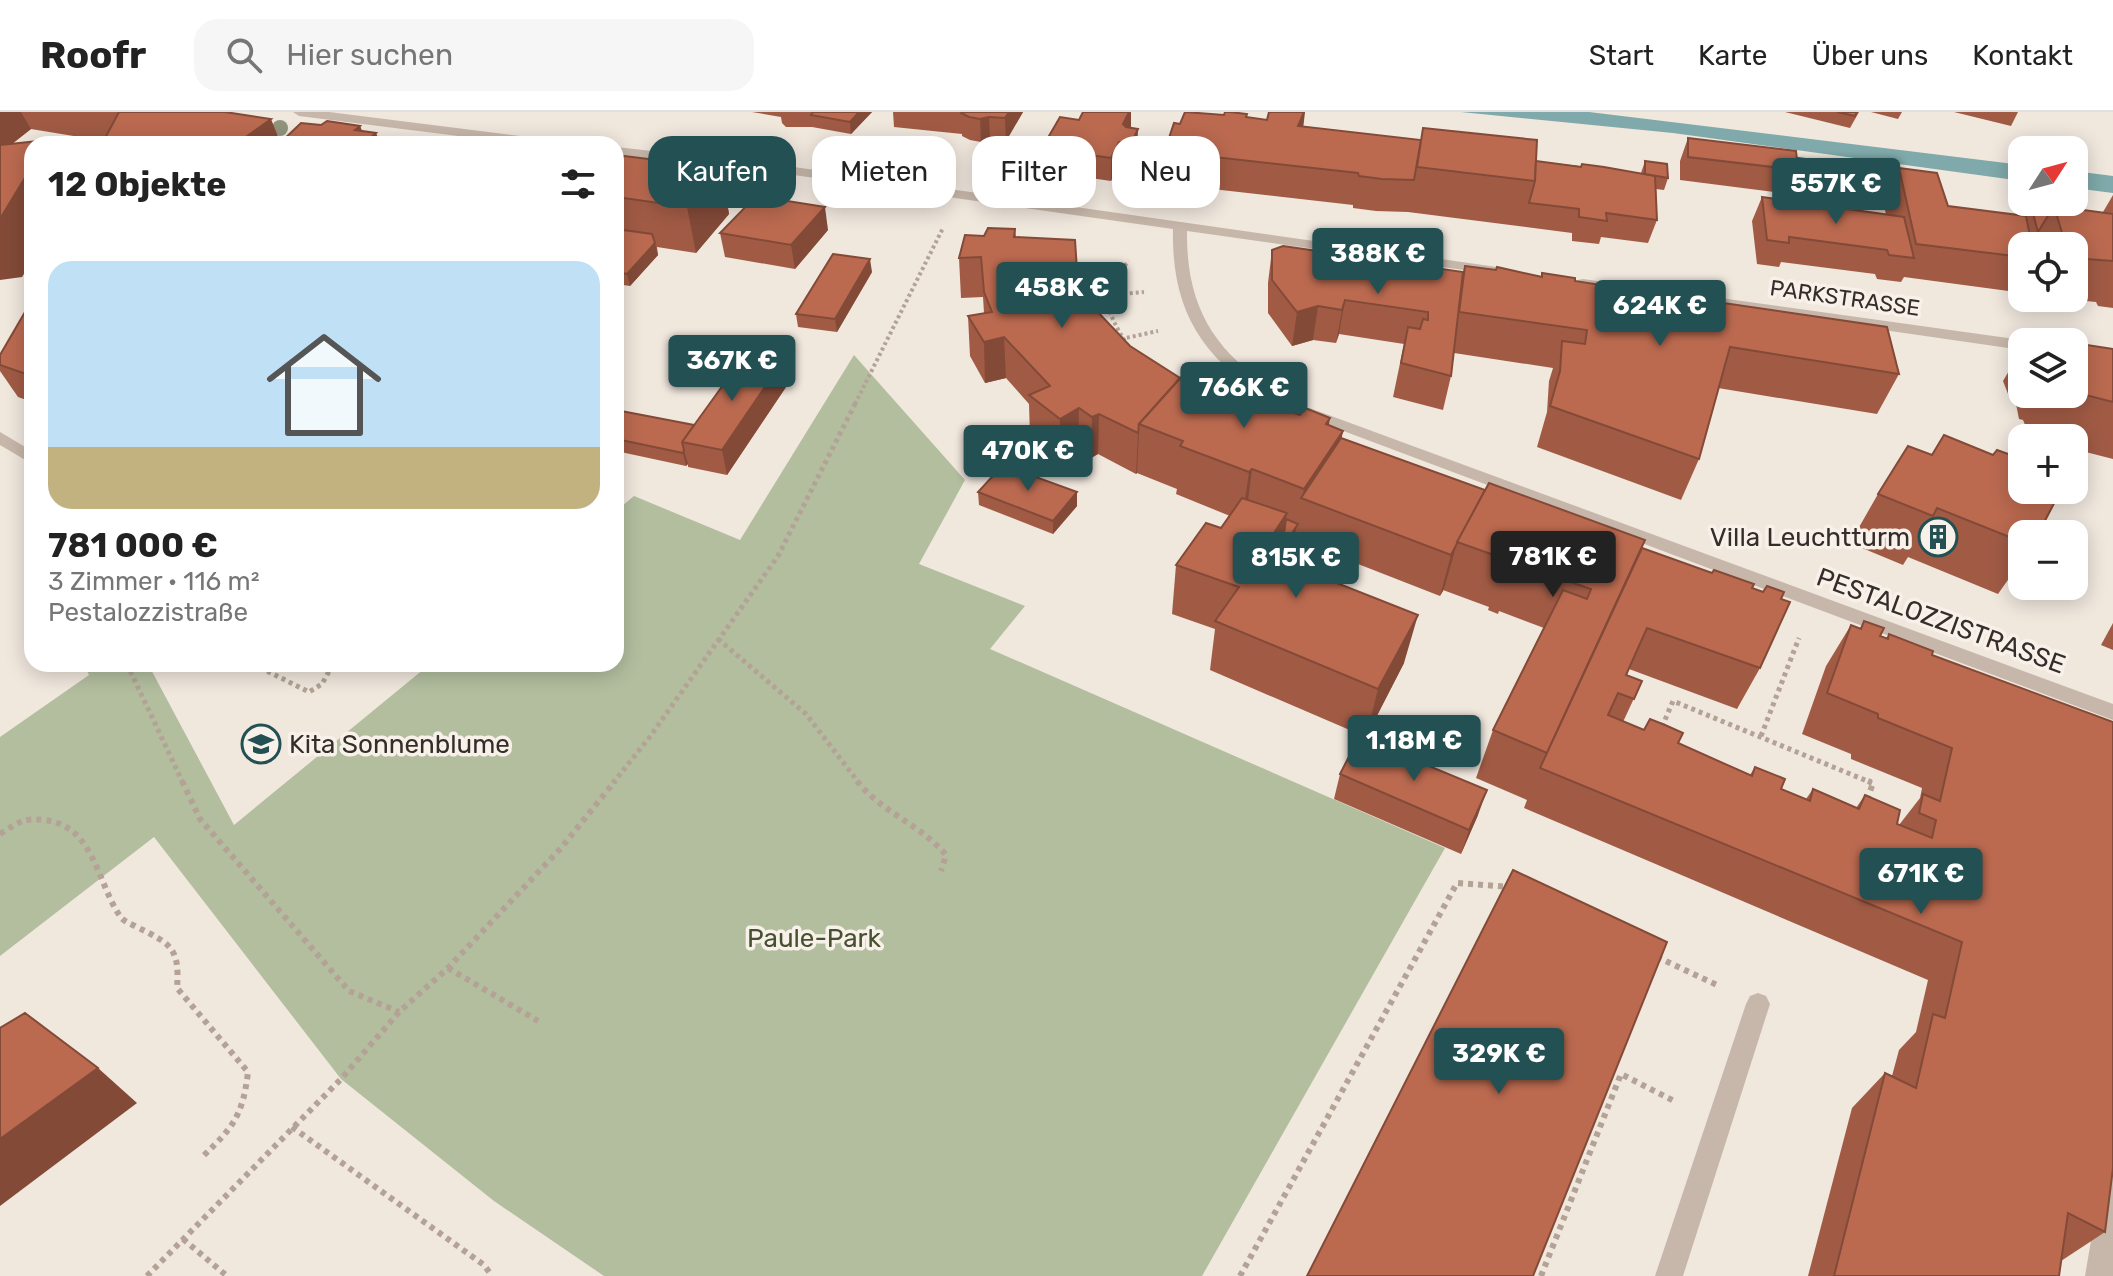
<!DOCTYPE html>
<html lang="de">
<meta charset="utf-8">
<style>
:root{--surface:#fff;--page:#f6f6f6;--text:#222;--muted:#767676;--line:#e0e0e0;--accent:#225053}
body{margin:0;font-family:Rubik,sans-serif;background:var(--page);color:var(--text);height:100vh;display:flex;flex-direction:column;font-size:30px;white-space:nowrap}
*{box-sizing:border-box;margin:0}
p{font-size:26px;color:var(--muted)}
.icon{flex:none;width:44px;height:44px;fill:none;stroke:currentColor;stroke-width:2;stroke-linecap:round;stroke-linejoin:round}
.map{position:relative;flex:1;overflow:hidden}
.drawer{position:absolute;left:24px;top:24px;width:600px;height:536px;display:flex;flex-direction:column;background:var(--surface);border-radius:24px;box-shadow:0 4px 20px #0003}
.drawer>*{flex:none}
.guide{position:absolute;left:648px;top:24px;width:760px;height:72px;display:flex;gap:16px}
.needle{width:52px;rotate:54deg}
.fabs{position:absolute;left:2008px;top:24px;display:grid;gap:16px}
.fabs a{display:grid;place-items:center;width:80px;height:80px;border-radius:16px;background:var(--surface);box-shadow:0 4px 20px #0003;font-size:40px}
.price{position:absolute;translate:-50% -68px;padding:0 18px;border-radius:8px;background:var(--accent);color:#fff;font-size:26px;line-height:52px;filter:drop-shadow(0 2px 4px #0008)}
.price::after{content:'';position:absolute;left:50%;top:48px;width:24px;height:18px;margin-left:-12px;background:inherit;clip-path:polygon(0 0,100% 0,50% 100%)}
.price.current{background:#222;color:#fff}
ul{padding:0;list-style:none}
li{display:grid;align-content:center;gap:16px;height:424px;padding:0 24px}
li+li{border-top:2px solid var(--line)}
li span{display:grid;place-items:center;height:248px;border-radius:24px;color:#555}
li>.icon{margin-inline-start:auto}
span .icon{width:144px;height:144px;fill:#fffc;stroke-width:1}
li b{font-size:34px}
h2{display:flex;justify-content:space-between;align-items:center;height:96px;padding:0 24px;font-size:34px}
.tag{padding:0 28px;border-radius:24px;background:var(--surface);box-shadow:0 4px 20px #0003;font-size:28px;line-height:72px}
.tag.current{background:var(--accent);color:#fff}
header{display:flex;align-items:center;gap:48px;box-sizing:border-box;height:112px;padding:0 40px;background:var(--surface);border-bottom:2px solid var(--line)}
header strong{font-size:38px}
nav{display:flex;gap:44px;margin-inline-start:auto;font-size:28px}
.search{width:560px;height:72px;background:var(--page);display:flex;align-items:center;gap:20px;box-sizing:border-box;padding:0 28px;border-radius:24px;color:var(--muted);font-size:30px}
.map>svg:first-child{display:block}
</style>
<header>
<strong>Roofr</strong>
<div class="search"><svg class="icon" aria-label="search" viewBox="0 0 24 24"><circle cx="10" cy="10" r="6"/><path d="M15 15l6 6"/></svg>Hier suchen</div>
<nav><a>Start</a><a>Karte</a><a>Über uns</a><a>Kontakt</a></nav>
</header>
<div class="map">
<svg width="2113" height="1164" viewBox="0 0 2113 1164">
<rect width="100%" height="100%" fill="#f0e7dd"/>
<polygon fill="#b3be9f" points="854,243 965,368 919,452 1025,494 990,537 1445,736 1202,1164 604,1164 494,1089 341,967 154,725 0,844 0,625 89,563 84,552 148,552 234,713 430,552 616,552 616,399 634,384 740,428"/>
<g fill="#7fa9aa">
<polygon points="1461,0 1589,0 1622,4 2022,53 2022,69 1673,21"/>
<polygon points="2074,59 2113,64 2113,81 2074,76"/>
</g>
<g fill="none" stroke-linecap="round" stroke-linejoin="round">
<g stroke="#b3a295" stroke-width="4" stroke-dasharray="3 3" stroke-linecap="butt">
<polyline points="1072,154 1119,157"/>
<polyline points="1082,186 1144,180"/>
<polyline points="1121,227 1158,219"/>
<path d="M 1128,234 C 1106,199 1097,181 1129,149"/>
<polyline points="855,292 943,116"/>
</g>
<g stroke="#b3a295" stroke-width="5" stroke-dasharray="4 4" stroke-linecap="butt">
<polyline points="718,527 806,602 859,671"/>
<polyline points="127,552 183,671"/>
<polyline points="253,552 309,580 322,572 333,552"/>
<polyline points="1662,615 1673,589 1872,671"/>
<polyline points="1761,624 1799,526"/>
<polyline points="613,671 649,626 778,444 856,290"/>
</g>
<g stroke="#b3a295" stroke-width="6" stroke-dasharray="5 5" stroke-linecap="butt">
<polyline points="182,669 200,707 349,879 399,900"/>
<path d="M 857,669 C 881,700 920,712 946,743 L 941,759"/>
<polyline points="1867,688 1873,671 1868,669"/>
<path d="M 0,722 C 19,710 22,706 44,708 C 94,713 97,771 120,804 C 123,809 129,811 135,814 C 170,832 180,834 177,876 L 248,960 C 243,1003 233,1016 202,1045"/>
<polyline points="1657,845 1717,873"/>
<polyline points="448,856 538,909"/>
<polyline points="292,1015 484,1153 492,1164"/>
<polyline points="183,1127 227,1164"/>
<polyline points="147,1164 341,967 399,900 448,856 561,736 615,669"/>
<polyline points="1240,1164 1457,771 1511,775"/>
<polyline points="1541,1164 1621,962 1676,990"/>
</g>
<g fill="#c7b7aa" fill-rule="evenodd">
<polygon points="293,0 329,0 552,28 558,32 522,32 299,4"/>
<path d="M 616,35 L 780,53 L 1497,155 L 1499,158 L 1492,162 L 1187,119 C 1186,206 1223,249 1296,291 L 2113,592 L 2113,608 L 1285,297 C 1209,254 1171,207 1173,117 L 780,61 L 616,43 Z"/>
<polygon points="1583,167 2022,228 2028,230 2022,230 2022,238 1578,174 1578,168"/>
<polygon points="0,320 32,339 32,352 0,333"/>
<polygon points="1758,881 1766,884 1770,892 1683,1164 1655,1164 1746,892 1750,884"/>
<polygon points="2113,1063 2113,1164 2085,1164 2100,1076 2104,1067"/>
</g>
</g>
<circle fill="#92947d" cx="280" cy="16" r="8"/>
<g fill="#a15b45">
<polygon points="0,0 225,0 281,31 321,13 360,14 362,19 381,32 106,32 104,29 31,17 12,32 48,28 50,32 32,32 32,147 22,165"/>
<polygon points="752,0 872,0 851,22 812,15 786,15 782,11 781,5"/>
<polygon points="893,0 1023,0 1006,29 990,27 981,30 970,28 962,24 962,22 894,15"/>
<polygon points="1785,0 1859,0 1850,16"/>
<polygon points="1871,0 1902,0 1898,7"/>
<polygon points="1954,0 2018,0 2011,14"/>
<polygon points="1246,6 1536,49 1641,61 1645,49 1668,66 1664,78 1656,77 1657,108 1648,131 1601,125 1599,132 1572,129 1572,121 1408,100 1376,99 1353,96 1353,93 1168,72 1169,58 1167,57 1169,26 1180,12"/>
<polygon points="1131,16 1137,40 1130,55 1118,53 1111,69 1042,59 1042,36"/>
<polygon points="1688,26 1797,48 1835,79 1829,91 1797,87 1794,68 1789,82 1680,68 1680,49"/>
<polygon points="616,43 721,56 729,102 696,141 657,135 658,143 630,174 616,172"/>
<polygon points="1899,56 1948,94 2024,104 2020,89 2022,85 2022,90 2066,90 2068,96 2104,101 2103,100 2113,83 2113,196 2098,194 2096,190 2056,186 2074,186 2074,134 2022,134 2022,169 2016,180 1904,165 1901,170 1877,167 1875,162 1781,150 1779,155 1757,152 1752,109 1762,85 1886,103 1883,88"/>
<polygon points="1015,117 1016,125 1077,159 1093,195 1130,234 1180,266 1233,270 1232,278 1343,319 1341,326 1781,487 1760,556 1737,597 1629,557 1626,563 1642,569 1623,610 1678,631 1750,663 1755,655 1781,677 1806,687 1813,677 1856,696 1865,683 1899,713 1920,686 1922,676 1851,647 1851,642 1802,622 1826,554 1851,513 1860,516 1864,509 1880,524 1886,526 1889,522 1932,543 2105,1120 2061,1149 2059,1164 1808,1164 1852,996 1885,961 1892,964 1899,938 1916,920 1928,868 1524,696 1527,688 1476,666 1493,618 1544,516 1499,499 1498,502 1488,498 1489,495 1443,478 1444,477 1440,484 1294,427 1280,448 1404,551 1366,625 1210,558 1215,517 1172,502 1176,453 1221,416 1230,404 1176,382 1177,377 1137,361 1136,362 1098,342 1091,346 1078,337 1060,348 1030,324 1029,292 1006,266 985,271 970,244 968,204 984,201 983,185 961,186 959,146"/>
<polygon points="828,118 795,157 725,145 720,121"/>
<polygon points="1272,138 1463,160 1465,154 1541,164 1542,161 1575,169 1899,262 1877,302 1718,276 1699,347 1681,388 1537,335 1547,300 1549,269 1553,256 1454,241 1451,264 1443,298 1393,285 1404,232 1339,222 1336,231 1313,228 1292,234 1268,201 1268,171"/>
<polygon points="872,160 837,220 798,215 796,202"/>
<polygon points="32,188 32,290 18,285 0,259 0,243"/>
<polygon points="2032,221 2071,230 2026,230"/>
<polygon points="2074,231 2113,237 2113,347 2074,337 2074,326 2030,325 2023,308 2019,307 2015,287 2010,287 2003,269 2022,237 2022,282 2074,282"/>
<polygon points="786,275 727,363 688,355 688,352 686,354 616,339 616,298 694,313"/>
<polygon points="1908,334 2022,422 2022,448 1998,482 1908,445 1903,453 1850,431 1878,382"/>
<polygon points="978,380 1077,380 1077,394 1053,422 979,393"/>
<polygon points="2113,511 2113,538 2101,533"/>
<polygon points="1340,662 1478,703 1461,742 1334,687"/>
</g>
<g fill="#834a38">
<polygon points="0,0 21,0 31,17 0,41"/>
<polygon points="859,0 872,0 851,22 850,10"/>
<polygon points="1009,0 1023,0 1006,29 1005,6"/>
<polygon points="1129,0 1131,0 1131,18 1123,12"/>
<polygon points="1304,0 1305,0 1302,26 1298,14"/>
<polygon points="989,5 990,27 981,30 980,7"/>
<polygon points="271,7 281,32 236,32"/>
<polygon points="360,14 366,30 376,21 381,32 360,32 355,18"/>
<polygon points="1138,17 1137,40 1130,55 1131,32"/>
<polygon points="1119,30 1118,53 1111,69 1111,46"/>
<polygon points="32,54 32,147 22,165 0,168 0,107"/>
<polygon points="721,56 729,102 696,141 687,95"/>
<polygon points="825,95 828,118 795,157 791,133"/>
<polygon points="655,131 658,143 630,174 627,162"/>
<polygon points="870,147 872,160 837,220 835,207"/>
<polygon points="1345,188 1339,222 1336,231 1342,198"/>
<polygon points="1318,194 1313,228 1292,234 1297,200"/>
<polygon points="1004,225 1006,266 985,271 984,230"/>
<polygon points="782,250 786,275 727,363 722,338"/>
<polygon points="32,259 32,271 26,262"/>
<polygon points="1079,296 1078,337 1060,348 1060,307"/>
<polygon points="1099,302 1098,342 1091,346 1092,305"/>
<polygon points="1330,306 1323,348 1343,319 1334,367 1302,386 1304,377 1326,312"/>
<polygon points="1139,320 1137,361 1136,362 1138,321"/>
<polygon points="684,338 688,352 686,354 683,341"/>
<polygon points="1252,357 1246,405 1242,409 1249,360"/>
<polygon points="1077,380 1077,394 1053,422 1053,409"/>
<polygon points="1287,401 1282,436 1297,413 1294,427 1254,489 1261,441"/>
<polygon points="1456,435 1444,477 1440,484 1451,443"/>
<polygon points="1418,503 1404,551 1366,625 1378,577"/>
<polygon points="1487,678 1478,703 1461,742 1469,718"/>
<polygon points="98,956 137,991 0,1094 0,1027"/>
</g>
<g fill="#bb6a50" stroke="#834a38" stroke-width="2">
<polygon points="119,0 225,0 271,7 236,32 129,32 104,28"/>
<polygon points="813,0 859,0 850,10 811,3"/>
<polygon points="962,0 1009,0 1005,6 989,5 980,7 969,5 961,1"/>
<polygon points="1083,0 1129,0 1123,12 1126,15 1138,17 1131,32 1119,30 1111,46 1042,36 1060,5 1079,8"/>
<polygon points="1185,0 1224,3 1225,0 1230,0 1247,2 1246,5 1267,8 1269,0 1304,0 1298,14 1421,28 1414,68 1382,67 1359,64 1358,61 1170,40 1175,26 1169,26 1174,11 1180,12"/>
<polygon points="1837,0 1857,0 1855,4"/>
<polygon points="327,9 360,14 355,18 376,21 363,32 279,32 301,11 321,13"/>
<polygon points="1423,16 1537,28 1535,69 1417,55"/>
<polygon points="1688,26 1796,39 1798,58 1688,45"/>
<polygon points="48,28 45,32 32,32 32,54 0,107 0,33"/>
<polygon points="430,28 458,32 426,32"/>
<polygon points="616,43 721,56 687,95 616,85"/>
<polygon points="1798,46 1829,50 1835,79 1802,75"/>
<polygon points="1536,49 1581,55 1582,52 1604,55 1655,64 1657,108 1606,101 1607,109 1579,105 1579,97 1529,91 1535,69"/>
<polygon points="1645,49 1667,52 1668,66 1645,62"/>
<polygon points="1899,56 1937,61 1948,94 2026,104 2032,134 2022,134 2022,145 1916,132"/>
<polygon points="756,84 825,95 791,133 720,121"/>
<polygon points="1762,85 1904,105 1914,146 1889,143 1887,138 1789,125 1789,131 1767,128"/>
<polygon points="2030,90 2066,90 2068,96 2054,94 2038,120"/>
<polygon points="2054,94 2113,102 2113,149 2074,146 2074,134 2066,134"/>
<polygon points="988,116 1015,117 1014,125 1075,128 1077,159 1093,195 1130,234 1180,266 1139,312 1138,321 1099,302 1092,305 1079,296 1060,307 1029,283 1050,274 1004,225 984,230 968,204 992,200 984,180 981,145 959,146 965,123 984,124"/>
<polygon points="616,117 652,122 655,131 627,162 616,160"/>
<polygon points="1283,134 1463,160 1451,264 1401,251 1408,215 1420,217 1423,207 1428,208 1428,200 1345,188 1342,198 1318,194 1297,200 1272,168 1272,138"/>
<polygon points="833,142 870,147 835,207 796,202"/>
<polygon points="1465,154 1496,158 1497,155 1542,165 1542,161 1575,166 1575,169 1607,174 1887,215 1899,262 1730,235 1699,347 1550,294 1560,259 1562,229 1585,232 1587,218 1459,200"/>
<polygon points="32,188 32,259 26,262 0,253 0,243"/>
<polygon points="2032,221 2071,230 2036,230"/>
<polygon points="2074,231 2113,237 2113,290 2074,280"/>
<polygon points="744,244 782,250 722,338 682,330"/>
<polygon points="1185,261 1201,267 1206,261 1233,270 1226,276 1300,303 1305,296 1330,306 1326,312 1343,319 1304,377 1252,357 1249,360 1180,334 1183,329 1139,312"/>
<polygon points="616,298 694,313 682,330 684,338 683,341 616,327"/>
<polygon points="1944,323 1993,343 1997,338 2022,347 2022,378 2061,378 2038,422 2022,422 2022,430 1937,396 1933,404 1878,382 1908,334 1932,343"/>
<polygon points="1341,326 1485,378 1451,443 1301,386"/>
<polygon points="1003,353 1077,380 1053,409 978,380"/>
<polygon points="1489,371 1645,428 1547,641 1493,618 1563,478 1587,487 1591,477 1515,451 1514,454 1503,449 1505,447 1457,430"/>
<polygon points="1242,386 1287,401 1261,441 1418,503 1378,577 1215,509 1239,475 1176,453 1206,411 1221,416"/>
<polygon points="1286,407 1298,412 1282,436"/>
<polygon points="1642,436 1712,461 1714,458 1754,472 1752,476 1763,480 1767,474 1784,480 1781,487 1790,490 1760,556 1647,516 1626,563 1642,569 1634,587 1618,581 1608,603 1644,618 1650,607 1665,613 1683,621 1678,631 1752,664 1755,655 1785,667 1781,677 1810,689 1813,677 1859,697 1865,683 1900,698 1897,712 1932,726 1936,708 1919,701 1923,682 1940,689 1952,636 1878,606 1878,602 1827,581 1851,513 1861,517 1864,509 1884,516 1880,524 1888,527 1889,522 1933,539 1932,543 2113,610 2113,1056 2105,1120 2068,1101 2059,1164 1834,1164 1885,961 1916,976 1933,902 1945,906 1962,830 1540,656"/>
<polygon points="1359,625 1487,678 1469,718 1340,662"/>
<polygon points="1513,758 1667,830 1533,1164 1307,1164"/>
<polygon points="25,901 98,956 0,1027 0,916"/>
</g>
<defs>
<g id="building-ring" transform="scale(2)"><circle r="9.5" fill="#f8f1e9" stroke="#225053" stroke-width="1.5"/><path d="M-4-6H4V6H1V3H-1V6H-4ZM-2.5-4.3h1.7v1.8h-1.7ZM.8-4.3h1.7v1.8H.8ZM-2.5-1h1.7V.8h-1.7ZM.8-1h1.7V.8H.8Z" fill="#225053"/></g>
<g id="school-ring" transform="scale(2)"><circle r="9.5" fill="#f8f1e9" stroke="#225053" stroke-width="1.5"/><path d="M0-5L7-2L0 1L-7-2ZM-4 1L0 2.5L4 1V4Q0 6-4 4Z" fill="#225053"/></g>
</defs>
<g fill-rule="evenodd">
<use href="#building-ring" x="1938" y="425"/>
<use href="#school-ring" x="261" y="632"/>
</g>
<g text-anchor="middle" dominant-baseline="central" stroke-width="7" stroke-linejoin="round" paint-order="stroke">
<g font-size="22" fill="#352d29" stroke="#f8f1e9">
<text transform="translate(1845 186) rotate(8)">PARKSTRASSE</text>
</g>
<g font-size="26" fill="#352d29" stroke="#f8f1e9" text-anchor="end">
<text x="1910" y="425">Villa Leuchtturm</text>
<text x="289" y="632" text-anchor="start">Kita Sonnenblume</text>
</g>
<g font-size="26" fill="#352d29" stroke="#f8f1e9">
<text transform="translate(1941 509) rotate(20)">PESTALOZZISTRASSE</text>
</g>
<g font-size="26" fill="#45512f" stroke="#f8f1e9">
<text x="814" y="826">Paule-Park</text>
</g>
</g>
</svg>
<div class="fabs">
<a><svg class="needle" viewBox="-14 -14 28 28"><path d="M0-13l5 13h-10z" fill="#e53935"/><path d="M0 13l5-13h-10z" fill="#767676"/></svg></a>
<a><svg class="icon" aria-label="locate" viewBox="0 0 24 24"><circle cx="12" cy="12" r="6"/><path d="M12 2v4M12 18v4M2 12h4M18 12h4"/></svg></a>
<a><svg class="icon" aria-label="layers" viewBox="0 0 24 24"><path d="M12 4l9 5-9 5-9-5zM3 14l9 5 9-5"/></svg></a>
<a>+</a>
<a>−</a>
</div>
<b class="price" style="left:1836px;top:114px">557K €</b>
<b class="price" style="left:1378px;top:184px">388K €</b>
<b class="price" style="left:1062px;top:218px">458K €</b>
<b class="price" style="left:1660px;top:236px">624K €</b>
<b class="price" style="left:732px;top:291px">367K €</b>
<b class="price" style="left:1244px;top:318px">766K €</b>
<b class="price" style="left:1028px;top:381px">470K €</b>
<b class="price current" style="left:1553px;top:487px">781K €</b>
<b class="price" style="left:1296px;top:488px">815K €</b>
<b class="price" style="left:1414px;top:671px">1.18M €</b>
<b class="price" style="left:1921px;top:804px">671K €</b>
<b class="price" style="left:1499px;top:984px">329K €</b>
<div class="guide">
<a class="tag current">Kaufen</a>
<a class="tag">Mieten</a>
<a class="tag">Filter</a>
<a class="tag">Neu</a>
</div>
<section class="drawer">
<h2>12 Objekte<svg class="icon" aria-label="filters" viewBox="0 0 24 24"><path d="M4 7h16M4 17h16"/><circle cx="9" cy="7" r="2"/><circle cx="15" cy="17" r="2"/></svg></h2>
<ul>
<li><span style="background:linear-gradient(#bfe0f5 75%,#c2b280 0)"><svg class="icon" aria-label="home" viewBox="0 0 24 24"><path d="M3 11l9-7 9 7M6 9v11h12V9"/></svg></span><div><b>781 000 €</b><p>3 Zimmer · 116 m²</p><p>Pestalozzistraße</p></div></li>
</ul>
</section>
</div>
